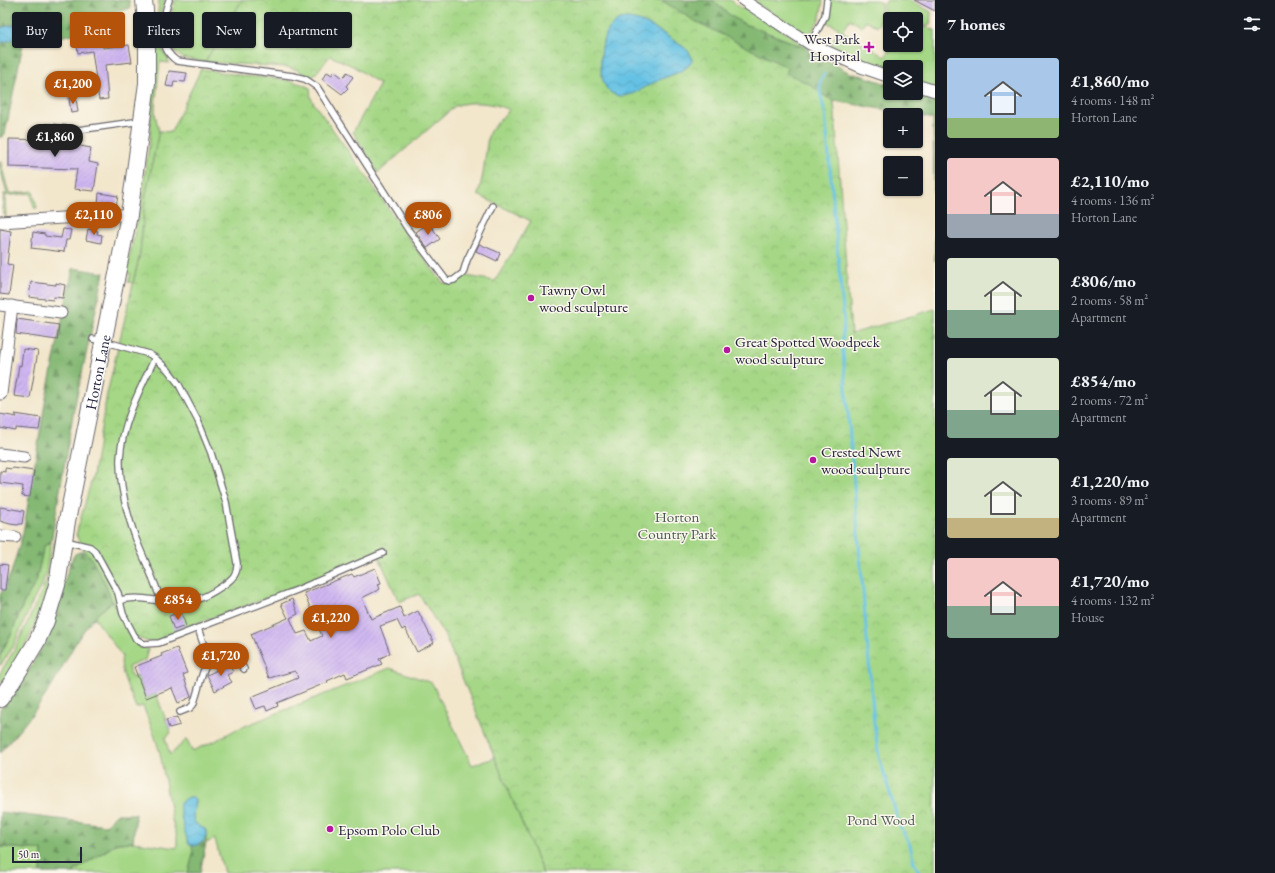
<!DOCTYPE html>
<meta charset="utf-8">
<style>
:root{--surface:#171b24;--page:#20242c;--text:#f1f3f6;--muted:#9ea1a6;--accent:#b45309}
body{margin:0;font-family:"EB Garamond",serif;background:var(--page);color:var(--text);height:100vh;display:flex;flex-direction:column;font-size:15px;white-space:nowrap}
*{box-sizing:border-box;margin:0}
p{font-size:13px;color:var(--muted)}
.icon{flex:none;width:22px;height:22px;fill:none;stroke:currentColor;stroke-width:2;stroke-linecap:round;stroke-linejoin:round}
.map{position:relative;flex:1;overflow:hidden}
.side{display:flex;flex-direction:column;background:var(--surface);width:340px}
.side>*{flex:none}
.hud{position:absolute;left:12px;top:12px;width:380px;height:36px;display:flex;gap:8px}
.controls{position:absolute;left:883px;top:12px;display:grid;gap:8px}
.controls a{display:grid;place-items:center;width:40px;height:40px;border-radius:4px;background:var(--surface);box-shadow:0 1px 3px #0004;font-size:20px}
.scale{position:absolute;left:12px;bottom:10px;width:70px;box-sizing:border-box;padding-left:4px;border:2px solid #22223b;border-top:0;font-size:11px;line-height:14px;white-space:nowrap;color:#22223b;-webkit-text-stroke:3px #fbf7ec;paint-order:stroke}
.price{position:absolute;translate:-50% -34px;padding:0 9px;border-radius:14px;background:var(--accent);color:#fff;font-size:13px;line-height:26px;filter:drop-shadow(0 1px 2px #0008)}
.price::after{content:'';position:absolute;left:50%;top:24px;width:12px;height:9px;margin-left:-6px;background:inherit;clip-path:polygon(0 0,100% 0,50% 100%)}
.price.on{background:#222;color:#fff}
ul{padding:0;list-style:none}
li{display:flex;align-items:center;gap:12px;height:100px;padding:0 12px}
li span{display:grid;place-items:center;flex:none;width:112px;height:80px;border-radius:4px;color:#555}
li>.icon{margin-inline-start:auto}
span .icon{width:48px;height:48px;fill:#fffc;stroke-width:1}
li b{font-size:17px}
h2{display:flex;justify-content:space-between;align-items:center;height:48px;padding:0 12px;font-size:17px}
.chip{padding:0 14px;border-radius:4px;background:var(--surface);box-shadow:0 1px 3px #0004;font-size:14px;line-height:36px}
.chip.on{background:var(--accent);color:#fff}
main{display:flex;flex:1;min-height:0}
.map>svg:first-child{display:block}
</style>
<main>
<div class="map">
<svg width="935" height="873" viewBox="0 0 935 873">
<defs>
<pattern id="forest-firs" width="22" height="20" patternUnits="userSpaceOnUse"><rect width="22" height="20" fill="#84b873"/><path d="M5 1l3.5 6h-7zM16 11l3.5 6h-7z" fill="#6c9560"/></pattern>
<pattern id="park-crowns" width="20" height="18" patternUnits="userSpaceOnUse"><rect width="20" height="18" fill="#a5d786"/><path d="M2 6a3 3 0 1 1 6 0M12 15a3 3 0 1 1 6 0" fill="none" stroke="#8eb875"/></pattern>
<pattern id="water-waves" width="16" height="10" patternUnits="userSpaceOnUse"><rect width="16" height="10" fill="#66c2e4"/><path d="M0 5q4-4 8 0t8 0" fill="none" stroke="#58a6c4"/></pattern>
<pattern id="building-hatch" width="6" height="6" patternUnits="userSpaceOnUse"><rect width="6" height="6" fill="#cfb6f1"/><path d="M-1 1l2-2M0 6l6-6M5 7l2-2" fill="none" stroke="#b19cd0"/></pattern>
</defs>
<rect width="100%" height="100%" fill="#fbf7ec"/>
<filter id="ink" filterUnits="userSpaceOnUse"><feTurbulence type="fractalNoise" baseFrequency=".025" numOctaves="2"/><feDisplacementMap in="SourceGraphic" scale="8" xChannelSelector="R" yChannelSelector="G"/><feConvolveMatrix kernelMatrix="1 2 1 2 8 2 1 2 1" color-interpolation-filters="sRGB"/></filter>
<filter id="wash" filterUnits="userSpaceOnUse"><feTurbulence type="fractalNoise" baseFrequency=".012" numOctaves="4" result="noise"/><feDisplacementMap in="SourceGraphic" scale="16" xChannelSelector="R" yChannelSelector="G"/><feGaussianBlur stdDeviation="0.9" result="paint"/><feColorMatrix in="noise" values="0 0 0 0 0 0 0 0 0 0 0 0 0 0 0 0 0 1.4 0 .05"/><feComposite in="paint" operator="in"/></filter>
<g filter="url(#wash)">
<rect width="100%" height="100%" fill="#f2e6cb"/>
<g fill="#a5d786" stroke="#647c60" fill-rule="evenodd">
<path d="M 159,0 L 165,0 C 160,14 157,32 161,46 C 163,53 168,57 169,63 L 160,62 L 155,105 L 155,114 L 159,131 L 145,198 L 140,254 L 133,283 L 128,282 L 131,274 L 126,273 L 141,202 L 150,138 L 153,73 Z"/>
<polygon points="175,0 242,0 205,62 182,58 174,51 170,41 168,26"/>
<path d="M 712,0 L 731,0 L 742,9 L 749,8 L 807,47 L 807,50 C 787,38 764,33 743,23 C 731,18 722,8 712,0 Z"/>
<polygon points="751,0 823,0 820,18 808,37"/>
<polygon points="830,0 876,0 882,3 879,24 877,27 866,20 862,27 850,19 842,31 885,57 893,45 916,45 916,27 927,27 929,29 935,30 935,88 916,83 916,67 890,67 890,76 856,61 849,54 831,46 831,45 839,28 824,21"/>
<polygon points="887,0 910,0 931,12 930,24 929,25 916,25 916,19 890,19 890,25 882,25 884,5"/>
<polygon points="0,160 9,194 33,191 37,208 34,208 31,193 5,196 6,218 2,209 4,194 7,194 0,168"/>
<path d="M 59,520 L 60,521 C 56,542 53,565 48,587 C 39,622 22,656 0,685 L 0,673 L 15,649 L 46,582 Z"/>
<polygon points="51,542 46,573 41,586 32,603 13,647 0,666 0,656 12,632 24,602 36,582 43,549 45,545"/>
<path d="M 112,602 L 133,642 L 139,646 L 148,649 L 145,660 L 128,667 L 132,678 L 137,676 L 146,698 L 156,694 L 171,733 L 165,738 L 170,755 L 187,739 L 192,751 L 215,741 L 235,730 L 390,668 L 432,683 L 472,765 L 495,758 L 543,873 L 224,873 L 215,839 L 206,843 L 190,866 L 188,873 L 74,873 L 74,871 L 118,843 L 133,842 L 177,848 L 177,837 L 172,820 L 160,753 L 153,731 L 143,706 L 136,708 C 131,694 118,670 122,656 L 94,617 ZM 188,797 L 193,797 L 195,800 L 193,817 L 195,824 L 206,830 L 206,835 L 189,844 L 187,840 Z"/>
<polygon points="0,847 42,850 41,873 0,873"/>
</g>
<g fill="url(#forest-firs)" stroke="#536d57">
<path d="M 0,0 L 129,0 L 130,8 L 104,14 L 106,27 L 41,41 C 39,25 46,26 50,13 L 40,18 L 0,28 Z"/>
<polygon points="661,0 712,0 727,13 742,23 799,45 850,73 860,75 890,85 890,93 916,92 935,98 935,261 933,119 916,115 834,101 826,97 809,84 795,78 777,95 788,68 693,20"/>
<polygon points="36,33 37,41 23,44 5,134 0,138 0,43"/>
<polygon points="73,268 104,273 74,409 51,542 45,545 43,549 36,582 24,602 12,632 0,656 0,595 11,573 23,533 45,403"/>
<path d="M 80,552 L 85,552 C 96,558 108,590 112,602 C 80,623 66,665 45,696 C 32,716 15,735 0,753 L 0,709 L 29,670 L 43,646 L 71,561 L 75,554 Z"/>
<polygon points="0,812 106,825 116,814 136,814 133,842 117,843 74,871 74,873 41,873 42,850 0,847"/>
<polygon points="206,835 206,843 200,873 188,873 193,854 192,846 200,844"/>
</g>
<path fill="url(#park-crowns)" stroke="#647c60" d="M 242,0 L 661,0 L 693,20 L 788,68 L 786,73 L 809,84 L 826,97 L 834,101 L 851,334 L 935,309 L 935,873 L 543,873 L 495,758 L 446,638 L 419,594 L 399,602 L 377,553 L 282,593 L 189,626 L 190,630 C 175,636 152,649 139,637 L 133,642 L 114,606 L 105,583 L 90,556 L 85,552 L 76,535 L 93,475 L 107,394 L 140,254 L 145,198 L 159,131 L 171,132 L 201,69 C 216,71 231,74 245,76 C 267,78 290,77 310,88 L 311,98 L 315,105 L 369,180 L 411,242 L 443,283 L 453,284 L 466,276 L 495,281 L 531,221 L 478,195 L 483,174 L 488,136 L 490,131 L 509,110 L 508,109 C 492,103 471,100 455,106 L 378,173 L 353,132 L 380,84 L 353,66 L 330,56 L 312,78 L 297,70 L 287,67 L 205,62 Z"/>
<g fill="url(#water-waves)" stroke="#447290">
<polygon points="51,13 52,13 52,16 44,23 40,32 0,43 0,28 40,18"/>
<path d="M 623,19 C 639,18 658,29 670,38 C 677,43 691,49 692,59 C 692,64 687,67 683,70 C 674,75 664,77 655,82 C 648,85 643,89 636,92 C 614,103 602,90 601,68 C 600,49 603,25 623,19 Z"/>
<path d="M 190,797 L 194,798 L 195,800 C 194,816 188,822 205,829 C 209,838 202,844 194,846 L 188,843 C 186,835 178,810 180,804 C 182,800 186,798 190,797 Z"/>
</g>
<g fill="none" stroke-linecap="round" stroke-linejoin="round">
<path stroke="#66c2e4" stroke-width="3" d="M 824,74 C 816,86 822,100 825,113 L 844,322 L 842,341 L 874,723 L 879,757 L 900,826 L 910,845 L 914,863 L 920,873"/>
</g>
<g id="blocks">
<g fill="url(#building-hatch)">
<polygon points="914,0 935,0 935,11"/>
<polygon points="101,35 103,48 129,45 132,62 105,65 108,99 99,100 92,51 78,53 76,38"/>
<polygon points="169,71 187,73 185,82 174,81 173,87 166,86"/>
<polygon points="334,71 343,78 347,72 353,77 346,86 348,88 342,94 322,79 327,72 332,75"/>
<polygon points="69,98 76,98 78,112 71,113"/>
<polygon points="47,136 56,136 56,140 70,140 70,144 91,148 89,162 98,164 94,191 74,189 77,169 9,167 9,139 47,140"/>
<polygon points="99,193 118,196 116,206 98,204"/>
<polygon points="429,223 440,239 427,248 416,232"/>
<polygon points="0,229 11,231 7,264 13,265 9,295 0,294"/>
<polygon points="63,229 71,230 69,240 66,240 64,252 31,248 33,232 45,234 45,236 61,238"/>
<polygon points="88,229 98,231 97,234 102,235 101,243 86,240"/>
<polygon points="479,244 500,253 497,261 476,251"/>
<polygon points="31,282 56,285 56,283 65,285 63,298 54,297 53,300 29,297"/>
<polygon points="17,319 59,325 57,340 16,334"/>
<polygon points="23,349 38,351 30,398 14,396 19,365 21,366"/>
<polygon points="0,414 17,417 15,414 41,418 39,430 16,428 16,431 0,428"/>
<polygon points="5,468 12,469 13,468 34,471 30,497 22,496 23,486 0,483 0,471 5,472"/>
<polygon points="0,507 24,511 22,524 19,524 18,525 10,524 0,521"/>
<polygon points="0,564 8,565 5,590 0,590"/>
<polygon points="375,568 381,583 378,584 380,589 362,598 371,619 400,607 404,618 418,611 434,643 417,652 405,628 402,630 397,620 380,626 390,653 379,659 382,664 347,678 345,673 327,681 328,682 277,703 278,706 267,711 265,706 256,709 251,697 298,678 295,671 269,678 251,634 288,618 281,604 292,599 298,614 290,618 297,634 306,631 311,641 322,636 304,593 352,574 354,577"/>
<polygon points="181,612 186,626 174,630 169,616"/>
<polygon points="177,648 187,673 183,675 191,697 178,703 172,688 146,698 134,667 162,656 161,654"/>
<polygon points="229,664 233,672 227,675 232,682 215,691 207,675"/>
<polygon points="177,717 180,725 169,728 166,720"/>
</g>
</g>
</g>
<g filter="url(#ink)">
<use href="#blocks" fill-opacity="0" stroke="#6b676d" stroke-width="1"/>
<g fill="none" stroke-linecap="round" stroke-linejoin="round">
<g stroke="#6b676d" stroke-width="8">
<g id="lane">
<path d="M 169,0 C 162,20 156,47 177,61 L 293,76 L 305,79 L 317,87 L 409,231 L 446,280 L 449,281 L 454,280 L 463,273 L 467,260 L 493,206"/>
<polyline points="810,44 825,16 827,0"/>
<polyline points="47,127 78,130 141,121"/>
<path d="M 93,339 L 103,341 L 149,354 L 155,358 L 168,370 L 178,383 L 198,421 L 211,453 L 226,502 L 237,563 C 238,574 232,579 224,585 C 198,603 184,606 154,600 C 142,598 132,597 120,600"/>
<path d="M 155,358 C 140,389 122,423 120,458 C 119,486 127,514 136,539 C 144,560 155,580 161,602"/>
<polyline points="65,541 90,547 95,551 118,593 123,614 136,639 144,644 159,643 297,590 383,553"/>
<path d="M 198,628 C 201,637 206,659 218,659 C 225,659 231,657 238,659 L 244,669"/>
<path d="M 180,712 L 190,708 L 193,705 C 200,688 200,671 212,656"/>
</g>
</g>
<g stroke="#6b676d" stroke-width="13">
<g id="street">
<polyline points="743,0 810,44 861,67 890,77"/>
<polyline points="916,85 935,91"/>
<polyline points="0,222 78,217 102,215 129,215"/>
<polyline points="0,305 61,313"/>
<polyline points="1,394 12,306"/>
<polyline points="0,454 24,457"/>
<polyline points="0,536 15,537"/>
</g>
</g>
<g stroke="#6b676d" stroke-width="18">
<g id="secondary">
<path id="s1" d="M 0,699 L 12,682 L 37,641 L 46,621 L 57,585 L 67,521 L 129,215 L 147,83 L 147,32 L 144,0"/>
</g>
</g>
<use href="#lane" stroke="#fff" stroke-width="5.5"/>
<use href="#street" stroke="#fff" stroke-width="11"/>
<use href="#secondary" stroke="#fff" stroke-width="16"/>
</g>
</g>
<g fill="#b5179e" stroke="#fbf7ec" stroke-width="1.5">
<path d="M867 41h4v4h4v4h-4v4h-4v-4h-4v-4h4z"/>
<circle cx="531" cy="298" r="4"/>
<circle cx="727" cy="350" r="4"/>
<circle cx="813" cy="460" r="4"/>
<circle cx="330" cy="829" r="4"/>
</g>
<g text-anchor="middle" dominant-baseline="central" stroke-width="3" stroke-linejoin="round" paint-order="stroke">
<g font-size="15" fill="#22223b" stroke="#fbf7ec" text-anchor="start">
<text x="860" y="38" text-anchor="end">West Park<tspan x="860" dy="17">Hospital</tspan></text>
<text x="539" y="289">Tawny Owl<tspan x="539" dy="17">wood sculpture</tspan></text>
<text x="735" y="341">Great Spotted Woodpeck<tspan x="735" dy="17">wood sculpture</tspan></text>
<text x="821" y="451">Crested Newt<tspan x="821" dy="17">wood sculpture</tspan></text>
<text x="338" y="829">Epsom Polo Club</text>
</g>
<g font-size="15" fill="#22223b" stroke="#fbf7ec">
<text stroke="none"><textPath href="#s1" startOffset="345">Horton Lane</textPath></text>
</g>
<g font-size="15" fill="#495852" stroke="#fbf7ec">
<text x="677" y="516">Horton<tspan x="677" dy="17">Country Park</tspan></text>
<text x="881" y="819">Pond Wood</text>
</g>
</g>
</svg>
<div class="controls">
<a><svg class="icon" aria-label="locate" viewBox="0 0 24 24"><circle cx="12" cy="12" r="6"/><path d="M12 2v4M12 18v4M2 12h4M18 12h4"/></svg></a>
<a><svg class="icon" aria-label="layers" viewBox="0 0 24 24"><path d="M12 4l9 5-9 5-9-5zM3 14l9 5 9-5"/></svg></a>
<a>+</a>
<a>−</a>
</div>
<div class="scale">50 m</div>
<b class="price" style="left:73px;top:105px">£1,200</b>
<b class="price on" style="left:55px;top:158px">£1,860</b>
<b class="price" style="left:94px;top:236px">£2,110</b>
<b class="price" style="left:428px;top:236px">£806</b>
<b class="price" style="left:178px;top:621px">£854</b>
<b class="price" style="left:331px;top:639px">£1,220</b>
<b class="price" style="left:221px;top:677px">£1,720</b>
<div class="hud">
<a class="chip">Buy</a>
<a class="chip on">Rent</a>
<a class="chip">Filters</a>
<a class="chip">New</a>
<a class="chip">Apartment</a>
</div>
</div>
<section class="side">
<h2>7 homes<svg class="icon" aria-label="filters" viewBox="0 0 24 24"><path d="M4 7h16M4 17h16"/><circle cx="9" cy="7" r="2"/><circle cx="15" cy="17" r="2"/></svg></h2>
<ul>
<li><span style="background:linear-gradient(#a9c7e8 75%,#8fb573 0)"><svg class="icon" aria-label="home" viewBox="0 0 24 24"><path d="M3 11l9-7 9 7M6 9v11h12V9"/></svg></span><div><b>£1,860/mo</b><p>4 rooms · 148 m²</p><p>Horton Lane</p></div></li>
<li><span style="background:linear-gradient(#f6c9c9 70%,#9aa5b1 0)"><svg class="icon" aria-label="home" viewBox="0 0 24 24"><path d="M3 11l9-7 9 7M6 9v11h12V9"/></svg></span><div><b>£2,110/mo</b><p>4 rooms · 136 m²</p><p>Horton Lane</p></div></li>
<li><span style="background:linear-gradient(#dfe7d0 65%,#7fa58c 0)"><svg class="icon" aria-label="home" viewBox="0 0 24 24"><path d="M3 11l9-7 9 7M6 9v11h12V9"/></svg></span><div><b>£806/mo</b><p>2 rooms · 58 m²</p><p>Apartment</p></div></li>
<li><span style="background:linear-gradient(#dfe7d0 65%,#7fa58c 0)"><svg class="icon" aria-label="home" viewBox="0 0 24 24"><path d="M3 11l9-7 9 7M6 9v11h12V9"/></svg></span><div><b>£854/mo</b><p>2 rooms · 72 m²</p><p>Apartment</p></div></li>
<li><span style="background:linear-gradient(#dfe7d0 75%,#c2b280 0)"><svg class="icon" aria-label="home" viewBox="0 0 24 24"><path d="M3 11l9-7 9 7M6 9v11h12V9"/></svg></span><div><b>£1,220/mo</b><p>3 rooms · 89 m²</p><p>Apartment</p></div></li>
<li><span style="background:linear-gradient(#f6c9c9 60%,#7fa58c 0)"><svg class="icon" aria-label="home" viewBox="0 0 24 24"><path d="M3 11l9-7 9 7M6 9v11h12V9"/></svg></span><div><b>£1,720/mo</b><p>4 rooms · 132 m²</p><p>House</p></div></li>
</ul>
</section>
</main>
